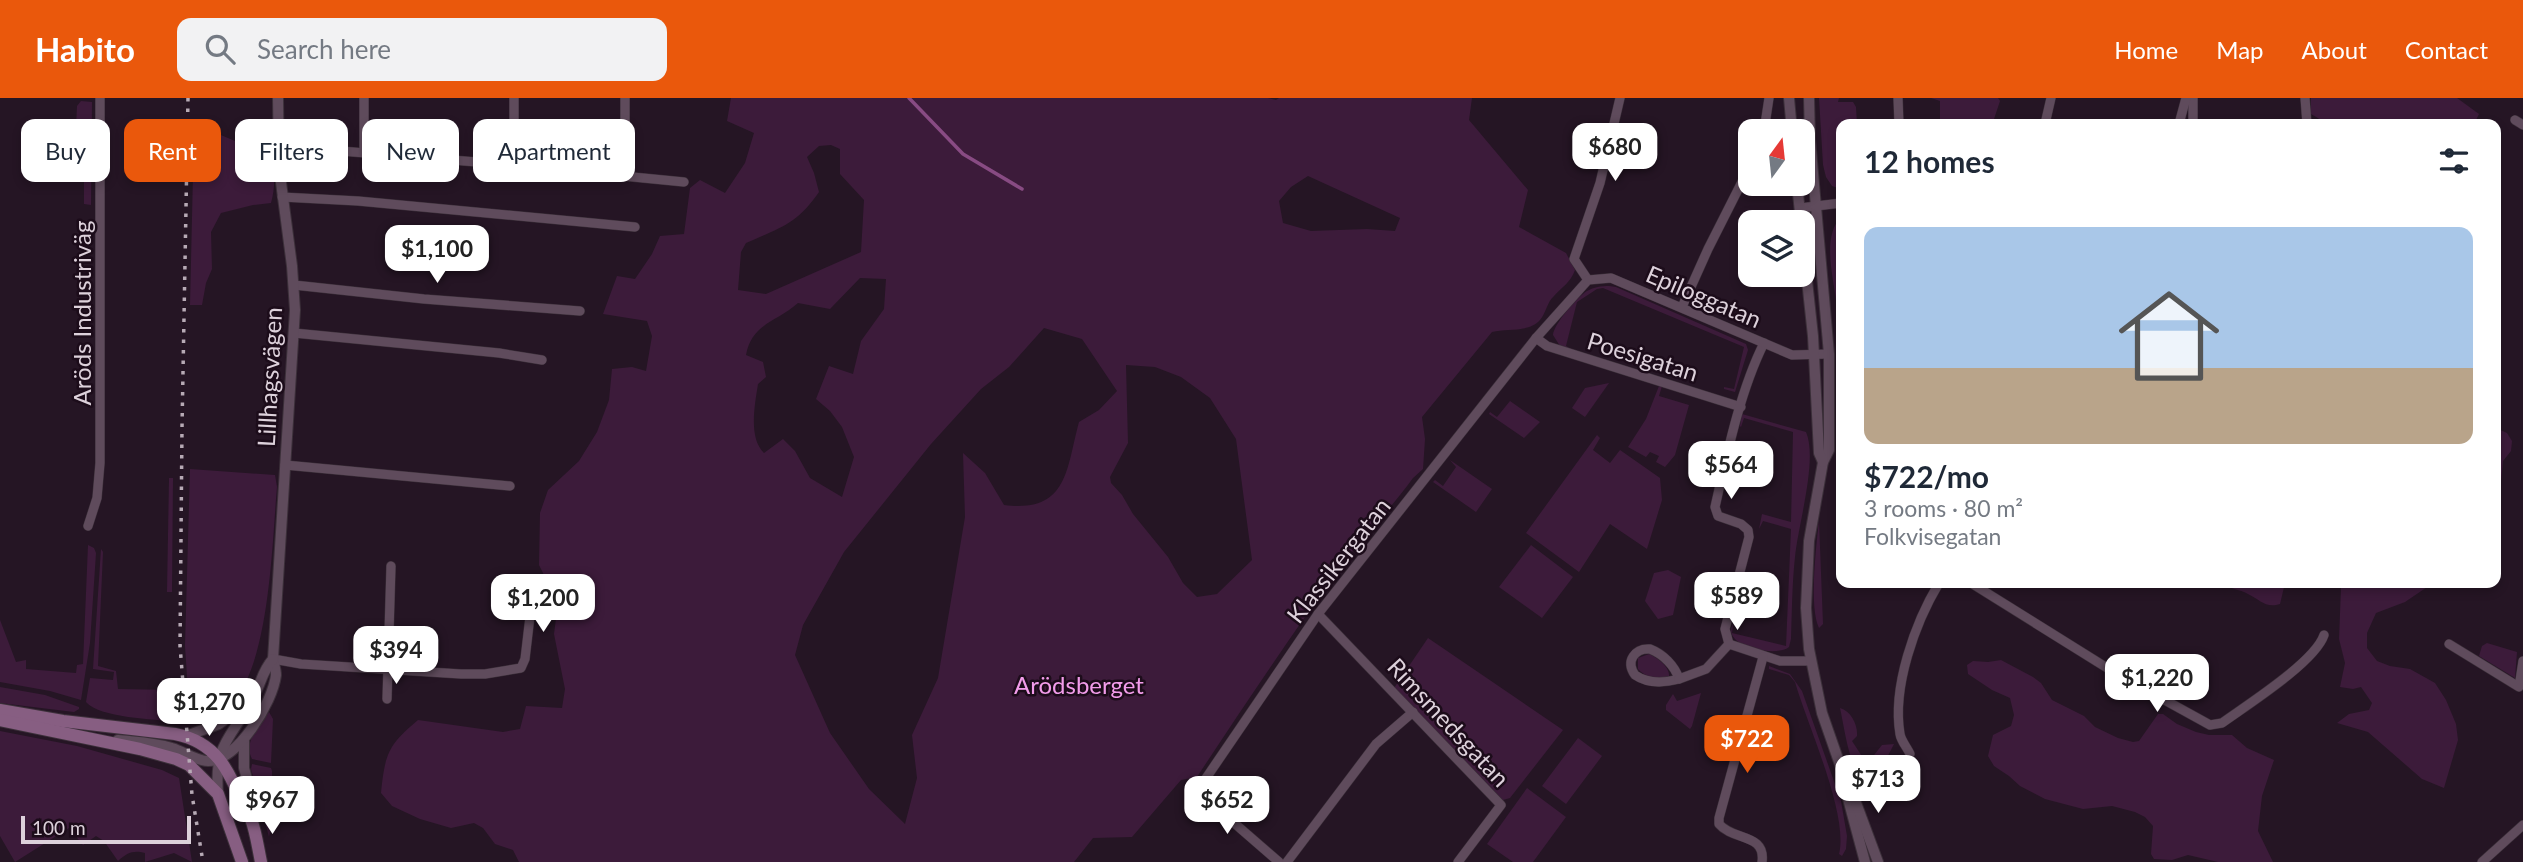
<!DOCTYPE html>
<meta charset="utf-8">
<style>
:root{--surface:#fff;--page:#f2f2f3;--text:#1f2937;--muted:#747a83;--accent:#ea580c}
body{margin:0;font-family:Lato,sans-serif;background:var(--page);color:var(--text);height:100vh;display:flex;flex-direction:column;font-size:26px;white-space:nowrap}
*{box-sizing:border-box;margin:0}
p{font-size:23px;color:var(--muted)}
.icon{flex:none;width:38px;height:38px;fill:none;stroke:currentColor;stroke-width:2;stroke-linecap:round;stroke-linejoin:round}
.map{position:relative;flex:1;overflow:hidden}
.details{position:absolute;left:1836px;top:21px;width:665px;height:469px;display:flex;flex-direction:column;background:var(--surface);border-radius:14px;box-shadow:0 4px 10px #0003}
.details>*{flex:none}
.hud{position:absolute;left:21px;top:21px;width:665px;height:63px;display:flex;gap:14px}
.needle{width:46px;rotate:15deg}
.controls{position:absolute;left:1738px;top:21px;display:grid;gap:14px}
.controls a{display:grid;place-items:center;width:77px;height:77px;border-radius:14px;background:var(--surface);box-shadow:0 4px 10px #0003;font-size:35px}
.scale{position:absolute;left:21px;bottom:18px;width:170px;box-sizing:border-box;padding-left:7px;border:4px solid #ddd1db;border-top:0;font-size:19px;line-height:24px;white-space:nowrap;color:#ddd1db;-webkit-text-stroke:5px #1c0c1a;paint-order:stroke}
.price{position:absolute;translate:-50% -60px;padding:0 16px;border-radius:14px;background:#fff;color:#222;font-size:23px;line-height:46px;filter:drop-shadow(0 2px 4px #0008)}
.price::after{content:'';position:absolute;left:50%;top:42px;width:21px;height:16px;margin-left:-10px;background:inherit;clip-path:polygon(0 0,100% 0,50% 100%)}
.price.current{background:var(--accent);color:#fff}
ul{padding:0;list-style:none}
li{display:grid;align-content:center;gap:14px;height:371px;padding:0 28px}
li span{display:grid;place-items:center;height:217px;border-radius:14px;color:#555}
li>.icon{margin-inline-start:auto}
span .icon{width:126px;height:126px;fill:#fffc;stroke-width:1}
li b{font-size:30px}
h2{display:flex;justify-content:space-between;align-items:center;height:84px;padding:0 28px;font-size:30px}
.chip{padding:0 24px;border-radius:14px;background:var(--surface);box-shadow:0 4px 10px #0003;font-size:24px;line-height:63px}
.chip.current{background:var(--accent);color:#fff}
header{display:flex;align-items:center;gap:42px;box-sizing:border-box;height:98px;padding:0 35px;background:var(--accent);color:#fff}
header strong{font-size:33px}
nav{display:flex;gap:38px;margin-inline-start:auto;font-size:24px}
.search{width:490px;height:63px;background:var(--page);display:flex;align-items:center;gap:18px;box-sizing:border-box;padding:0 24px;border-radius:14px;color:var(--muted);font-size:26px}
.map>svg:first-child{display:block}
</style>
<header>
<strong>Habito</strong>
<div class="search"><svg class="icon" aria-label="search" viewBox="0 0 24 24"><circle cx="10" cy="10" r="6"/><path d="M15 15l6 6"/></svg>Search here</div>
<nav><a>Home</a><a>Map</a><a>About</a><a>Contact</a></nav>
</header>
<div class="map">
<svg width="2523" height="764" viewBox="0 0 2523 764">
<rect width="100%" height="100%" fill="#251524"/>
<g fill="#3c1b3a" fill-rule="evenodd">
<path d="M 731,0 L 1268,0 L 1276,2 L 1279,0 L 1472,0 L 1469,22 L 1528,92 L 1519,129 L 1566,155 L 1575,172 C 1570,185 1563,188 1554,198 C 1547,204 1546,215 1540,222 C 1528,235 1507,230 1492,234 L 1422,319 L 1425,341 L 1423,371 L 1413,380 C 1390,412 1362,439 1339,471 C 1290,539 1243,609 1197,679 L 1181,682 L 1132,739 L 1093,740 L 1074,764 L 519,764 L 513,752 L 495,746 L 483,730 L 474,725 L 451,730 L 420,721 L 392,708 L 381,695 C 385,656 388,647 418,622 L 503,634 L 520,631 L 526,608 L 562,610 L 565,591 L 554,536 L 558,505 L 539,467 L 540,415 L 548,392 L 579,363 L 597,334 L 609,302 L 612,271 L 632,269 L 646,273 L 652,238 L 647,223 L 603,216 L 617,178 L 635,181 L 652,156 L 660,138 L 684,136 L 690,90 L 700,82 L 725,95 L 745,65 L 754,35 L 727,23 ZM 831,47 L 840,51 L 840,76 L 864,102 L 861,154 L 766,196 L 738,192 L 741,154 L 746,145 C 780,130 797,126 819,94 L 814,75 L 807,59 L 819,48 ZM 1308,78 L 1400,120 L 1395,133 L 1367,131 L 1311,133 L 1283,125 L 1279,103 L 1291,89 ZM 860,180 L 886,181 L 884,211 L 861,243 L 853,276 L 829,268 L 816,301 L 830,313 L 842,329 L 854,359 L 842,399 L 810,380 L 795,353 L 783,341 L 764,355 C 748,340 755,306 758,286 L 766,279 L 763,264 L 746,257 C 752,225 777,224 798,205 L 830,211 ZM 1044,230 L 1082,241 L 1117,293 L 1099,312 L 1079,324 C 1066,372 1068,415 1004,407 L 985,375 L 963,355 L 965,419 L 938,580 L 912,637 L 917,680 L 905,726 L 869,691 L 830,635 L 795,557 L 803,527 L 844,454 L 931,346 L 981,291 L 1009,269 ZM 1126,267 L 1155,269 L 1181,279 L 1210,300 L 1236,341 L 1252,462 L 1217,496 L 1197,499 L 1183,485 L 1168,459 L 1133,416 L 1122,397 L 1111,385 L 1110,379 L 1128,345 Z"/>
<polygon points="1819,0 1839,0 1838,4 1853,4 1856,9 1857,26 1841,26 1841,91 1832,88 1826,79 1823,67"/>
<polygon points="1931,0 1998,0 2000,3 1994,21 2001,26 1984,26 1977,21 1973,26 1940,24 1940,3"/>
<polygon points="2311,0 2457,0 2479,16 2474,26 2328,26 2311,16"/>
<polygon points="81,3 92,4 91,107 84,106 84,56 75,53 77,8"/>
<path d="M 194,32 L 209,32 L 235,43 L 262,42 C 275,60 277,84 271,105 L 253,107 L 221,115 L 211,134 L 212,171 L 206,185 L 202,207 L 190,207 Z"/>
<path d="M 1841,119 L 1841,208 L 1840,204 L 1836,202 C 1833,178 1822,138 1841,119 Z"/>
<path d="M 1609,188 L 1616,189 L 1746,246 L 1748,252 L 1735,294 L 1724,291 L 1724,289 L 1734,291 L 1744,249 L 1603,190 L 1597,191 L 1577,204 L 1566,248 L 1573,252 L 1560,248 L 1553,237 C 1554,226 1577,199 1587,193 C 1594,189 1601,188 1609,188 Z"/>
<polygon points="1609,285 1585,319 1572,310 1585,290"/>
<polygon points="1659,288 1662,288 1659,298 1689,307 1675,357 1665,369 1656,364 1659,358 1650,354 1646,359 1628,349 1646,321"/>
<polygon points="1510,303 1540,324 1524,340 1489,316 1490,314 1497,319"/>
<path d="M 1742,316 L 1806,334 C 1818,362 1798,427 1795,459 C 1792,486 1792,514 1791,541 L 1789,549 C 1776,560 1720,548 1733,526 L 1732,535 L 1786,548 L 1791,431 L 1763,423 L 1759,431 L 1762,416 L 1791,424 L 1793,334 L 1744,320 L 1741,329 L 1740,328 Z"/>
<polygon points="2496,330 2507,335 2512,343 2511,353 2503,363 2501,383 2496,401"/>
<polygon points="1597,337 1600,340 1593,352 1610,365 1620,352 1660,380 1662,402 1647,451 1610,426 1579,474 1526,435"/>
<polygon points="1450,362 1492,391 1476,414 1433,384 1435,382 1443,388 1456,369"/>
<path d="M 190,371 L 275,377 L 277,389 C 272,444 270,567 231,606 C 221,617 208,621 194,625 L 190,624 L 185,548 Z"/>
<polygon points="169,380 173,380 172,494 167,494"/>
<path d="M 1819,423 L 1823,526 L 1819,530 C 1809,509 1816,449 1819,423 Z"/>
<polygon points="88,447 94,450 96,455 90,545 81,602 50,593 0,584 0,522 16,564 26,562 26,571 76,575 77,567 83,566"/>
<polygon points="1531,447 1573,479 1542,520 1499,489"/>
<path d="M 101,451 L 103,454 L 98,568 L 116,573 L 118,591 L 174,592 L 176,624 C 155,621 99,620 86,604 L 90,580 L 113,582 L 114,574 L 93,571 Z"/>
<polygon points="1668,472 1681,479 1673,517 1658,521 1645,503 1654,475"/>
<path d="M 2221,485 L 2285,485 L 2280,506 C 2266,511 2259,501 2248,496 C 2239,491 2230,491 2221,485 Z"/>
<polygon points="2338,485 2433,485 2405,504 2376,515 2367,535 2367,550 2377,563 2390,568 2410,571 2435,585 2446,602 2456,626 2458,642 2444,690 2422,681 2368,634 2337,625 2349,616 2369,612 2372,605 2361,589 2353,591 2340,589 2345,565 2339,541 2341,490"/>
<polygon points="1428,540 1563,632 1510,700 1503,702 1394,590"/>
<polygon points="2487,545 2517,554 2515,580 2479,558 2482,548"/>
<path d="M 1649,556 C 1658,560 1670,569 1669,579 C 1658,581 1646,580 1638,571 L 1638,560 Z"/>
<polygon points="2001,562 2033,579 2041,585 2052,602 2084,618 2095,629 2118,640 2133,644 2139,643 2158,616 2163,616 2177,626 2196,634 2209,637 2232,637 2247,650 2274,662 2262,698 2258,733 2273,764 2218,764 2188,757 2172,762 2154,761 2151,756 2153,728 2145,719 2135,714 2112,708 2083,711 2045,701 2020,688 2009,678 1994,668 1988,658 1993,637 2011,628 2014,617 2010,600 1992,592 1968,576 1967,567 1973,563 1988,564"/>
<path d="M 1769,568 L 1790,576 L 1802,593 L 1841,703 L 1847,738 L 1846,751 L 1842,758 L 1839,756 C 1849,717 1807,626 1795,584 L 1789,577 L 1769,571 Z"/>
<polygon points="0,589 45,597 79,609 79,611 74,614 0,605"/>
<polygon points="1701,595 1692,628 1690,631 1666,612 1666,607 1673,596 1677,603"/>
<path d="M 1840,610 C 1851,613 1858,627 1857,638 L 1852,643 L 1867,666 L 1882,647 L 1894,646 L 1870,693 C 1849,672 1846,638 1840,610 Z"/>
<path d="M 269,614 L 273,621 L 271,665 L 252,661 C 243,644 259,627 269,614 Z"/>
<path d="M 0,633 L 77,648 L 162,672 L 179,680 L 192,764 L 174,755 L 145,764 L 145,755 C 133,752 127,755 118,763 L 104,743 L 96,738 L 83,747 L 69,730 L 15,764 L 0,738 Z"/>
<polygon points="1578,640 1602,658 1566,706 1542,688"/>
<polygon points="252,666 271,670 272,673 273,720 269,739 251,671"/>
<polygon points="1527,690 1566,719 1533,764 1513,764 1487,746"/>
</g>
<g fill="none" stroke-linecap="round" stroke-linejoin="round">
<polyline stroke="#884b83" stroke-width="3.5" points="909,0 963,56 1022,91"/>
<g stroke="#3c303a" stroke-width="10">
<g id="minor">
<polyline points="514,0 514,67"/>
<polyline points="1898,0 1899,26"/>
<polyline points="2193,0 2193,26"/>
<polyline points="2305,0 2307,26"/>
<polyline points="2515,22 2523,27"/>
<polyline points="2045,26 2051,0"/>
<polyline points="2179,26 2186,0"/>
<polyline points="1764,33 1769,0"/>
<polyline points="279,48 489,65 684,84"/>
<polyline points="364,55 364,0"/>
<polyline points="625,77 625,0"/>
<polyline points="282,99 358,103 635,129"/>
<polyline points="1800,110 1841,105"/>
<polyline points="1588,182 1574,161 1600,85 1620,0"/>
<polyline points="294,187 424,201 580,213"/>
<polyline points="1682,209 1708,151 1750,68"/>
<polyline points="294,235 499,255 542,262"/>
<polyline points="1536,240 1547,248 1741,309"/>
<polyline points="285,367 510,388"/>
<polyline points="88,428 97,400 100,365 100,0"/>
<path d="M 1971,485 L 2112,573 L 2210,627 L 2222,625 C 2247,607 2315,564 2324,537"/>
<polyline points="1318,516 1501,707 1458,764"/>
<path d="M 1729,546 L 1725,531 L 1749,439 L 1748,432 L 1741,426 L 1718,418 L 1715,409 C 1727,356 1740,293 1764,245"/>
<polyline points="2449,546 2519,589 2523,563"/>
<path d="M 1650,551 C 1663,556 1675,568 1679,581 C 1664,585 1648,586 1635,577 C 1625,563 1635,550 1650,551 Z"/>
<polyline points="273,561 301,566 461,576 485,576 521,570 525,561 533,493"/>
<polyline points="1679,581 1706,571 1729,546 1780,563 1811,563"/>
<polyline points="387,601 391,468"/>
<path d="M 1910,656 C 1907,649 1901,643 1900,636 C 1892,589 1915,525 1939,485"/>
<polyline points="1279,764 1203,698 1200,691 1202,686 1318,516 1536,240 1588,182 1611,180 1792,257 1829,256"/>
<polyline points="1287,764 1376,646 1413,614"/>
<path d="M 1762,764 C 1766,735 1733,743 1719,726 L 1719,720 L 1763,559"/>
<polyline points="2482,764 2523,727"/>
</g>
</g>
<g stroke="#3c303a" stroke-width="12">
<g id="tertiary">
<polyline points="1789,0 1792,33"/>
<polyline points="1809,0 1810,41 1829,256 1829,352 1823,364 1809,443 1806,510 1809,551 1822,615 1845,681 1847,697 1865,764"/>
<polyline points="1797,86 1801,124"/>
<polyline points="1802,136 1813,238 1819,355 1823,364"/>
<polyline points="186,638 219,626 244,608"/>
<polyline points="244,641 244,670 254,706 251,720"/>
<path d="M 118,642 C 137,644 153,644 172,650 C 183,653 196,663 208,663 C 237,664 273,604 276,577 C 276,572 274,566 273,561 L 295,212 L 292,168 L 279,69 L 278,0"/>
<path d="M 218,696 C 214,645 231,641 253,600 C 261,586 262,573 273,561"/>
<polyline points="1855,702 1878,764"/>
</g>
</g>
<g stroke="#3c303a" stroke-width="14">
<g id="secondary">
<path d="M 0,612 L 63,623 L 175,636 C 216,644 229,672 243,707 C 245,712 249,716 251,721 C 256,734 258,750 261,764"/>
<polyline points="0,622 140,651 176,661 189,667 218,696 242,764"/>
</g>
</g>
<use href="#minor" stroke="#5f4b5c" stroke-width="9"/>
<use href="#tertiary" stroke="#5f4b5c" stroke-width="10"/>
<use href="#secondary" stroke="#875e82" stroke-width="12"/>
<polyline stroke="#b7aab5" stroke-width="3.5" stroke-dasharray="3.5 7" stroke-linecap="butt" points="188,0 182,329 180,548 192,697 202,758"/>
</g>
<g text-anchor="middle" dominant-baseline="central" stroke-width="5" stroke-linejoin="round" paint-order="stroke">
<g font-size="24" fill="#ddd1db" stroke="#1c0c1a">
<text transform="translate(1704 198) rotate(23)">Epiloggatan</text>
<text transform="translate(81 215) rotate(-90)">Aröds Industriväg</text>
<text transform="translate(1643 258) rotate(17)">Poesigatan</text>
<text transform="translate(269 279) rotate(-87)">Lillhagsvägen</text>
<text transform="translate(1338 462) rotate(-52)">Klassikergatan</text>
<text transform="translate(1449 624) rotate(47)">Rimsmedsgatan</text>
</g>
<g font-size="24" fill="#f29cea" stroke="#1c0c1a">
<text x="1079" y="586">Arödsberget</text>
</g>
</g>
</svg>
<div class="controls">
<a><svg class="needle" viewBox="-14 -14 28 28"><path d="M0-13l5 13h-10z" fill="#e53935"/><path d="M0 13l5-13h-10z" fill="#747a83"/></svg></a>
<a><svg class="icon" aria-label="layers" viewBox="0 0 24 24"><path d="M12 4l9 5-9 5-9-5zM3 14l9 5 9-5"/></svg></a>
</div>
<div class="scale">100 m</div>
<b class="price" style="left:1615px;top:85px">$680</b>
<b class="price" style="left:437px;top:187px">$1,100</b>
<b class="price" style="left:1731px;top:403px">$564</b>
<b class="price" style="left:1737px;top:534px">$589</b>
<b class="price" style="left:543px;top:536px">$1,200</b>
<b class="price" style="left:396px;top:588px">$394</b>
<b class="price" style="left:2157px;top:616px">$1,220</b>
<b class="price" style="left:209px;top:640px">$1,270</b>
<b class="price current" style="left:1747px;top:677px">$722</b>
<b class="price" style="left:1878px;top:717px">$713</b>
<b class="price" style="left:272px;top:738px">$967</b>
<b class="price" style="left:1227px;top:738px">$652</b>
<div class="hud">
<a class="chip">Buy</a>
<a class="chip current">Rent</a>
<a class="chip">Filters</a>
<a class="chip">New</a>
<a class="chip">Apartment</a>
</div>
<section class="details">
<h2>12 homes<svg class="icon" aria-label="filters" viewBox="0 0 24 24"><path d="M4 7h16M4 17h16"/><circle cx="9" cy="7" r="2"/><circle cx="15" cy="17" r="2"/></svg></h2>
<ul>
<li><span style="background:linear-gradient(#a9c7e8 65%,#b9a48a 0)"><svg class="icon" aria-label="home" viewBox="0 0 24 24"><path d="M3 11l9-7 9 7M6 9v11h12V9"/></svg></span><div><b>$722/mo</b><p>3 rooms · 80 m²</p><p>Folkvisegatan</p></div></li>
</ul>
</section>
</div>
